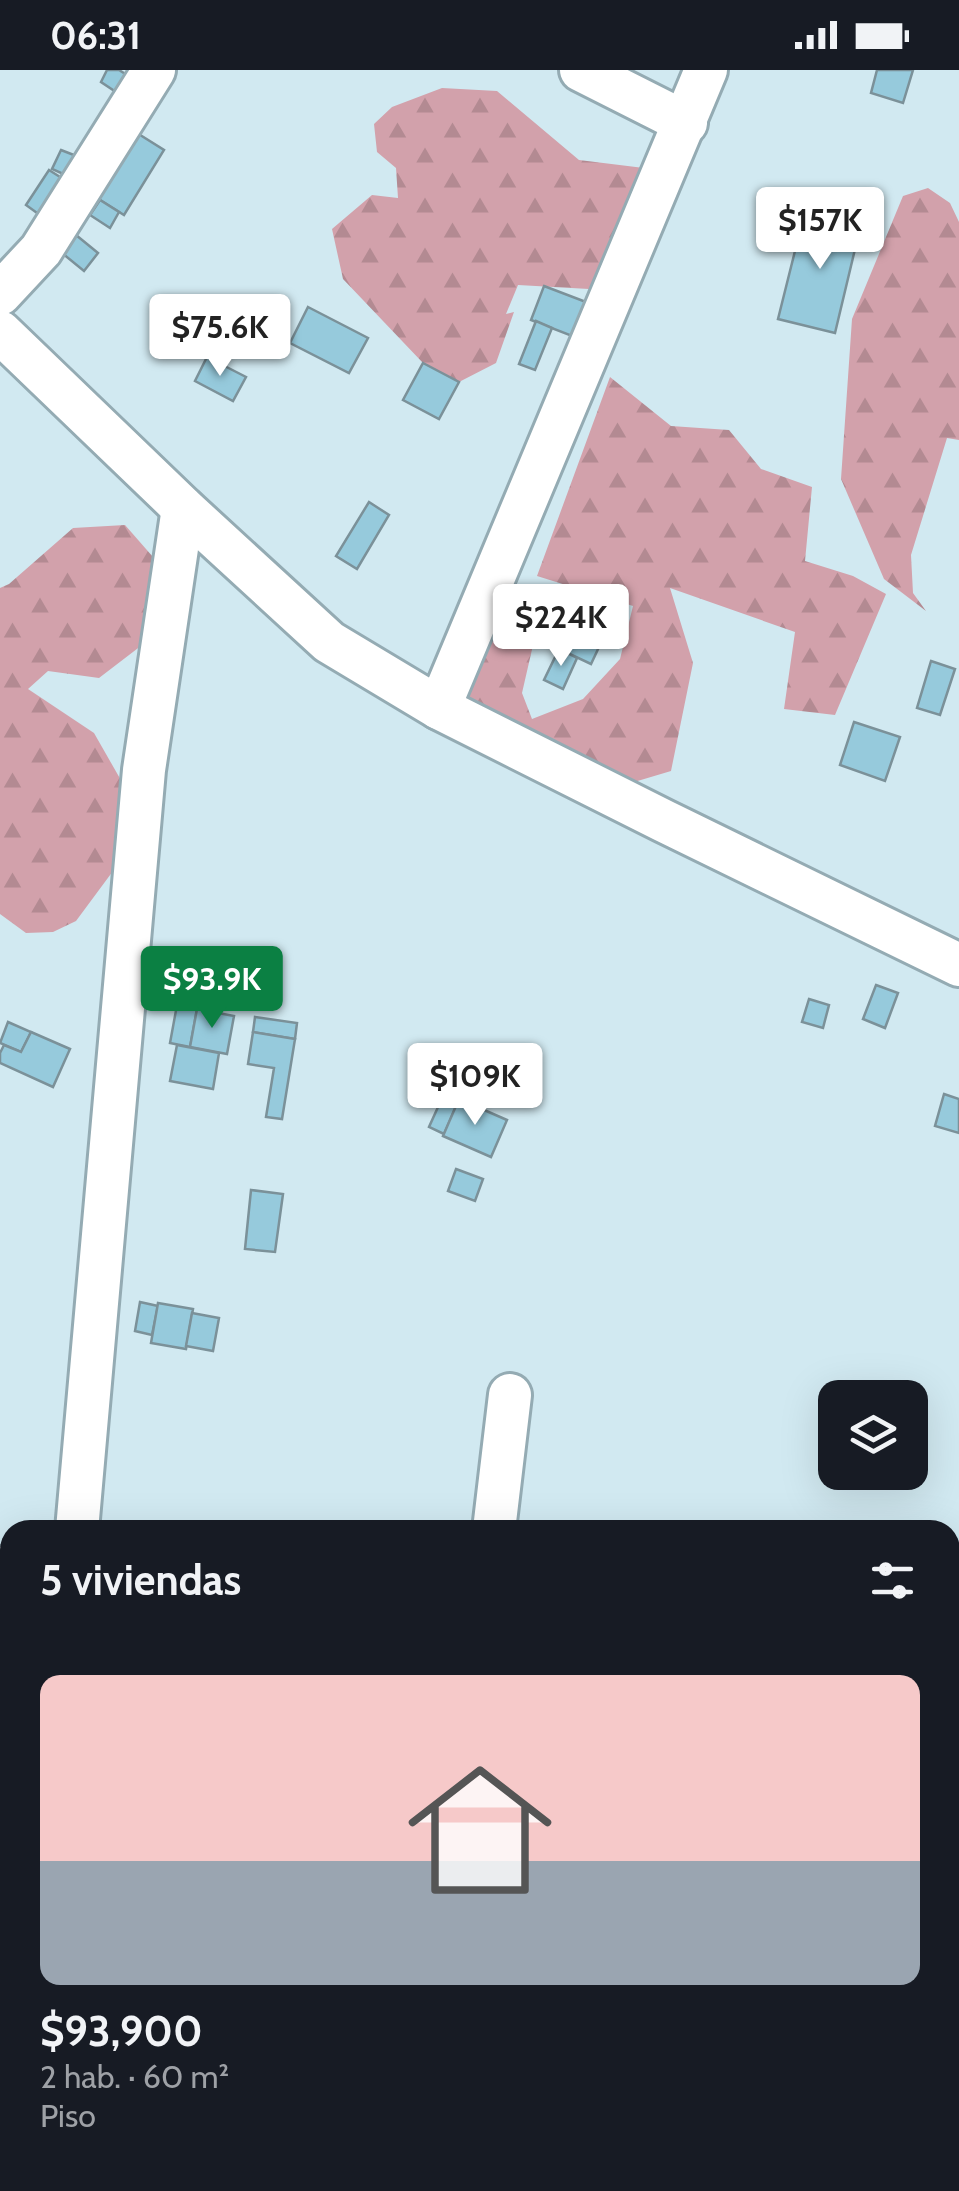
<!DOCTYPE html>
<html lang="es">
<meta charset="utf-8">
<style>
:root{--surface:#171b24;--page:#242831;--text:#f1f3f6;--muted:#9ea1a6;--accent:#0b8043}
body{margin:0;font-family:Cabin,sans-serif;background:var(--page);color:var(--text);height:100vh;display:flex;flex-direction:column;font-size:38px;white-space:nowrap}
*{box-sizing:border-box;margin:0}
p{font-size:32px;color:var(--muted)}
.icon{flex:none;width:55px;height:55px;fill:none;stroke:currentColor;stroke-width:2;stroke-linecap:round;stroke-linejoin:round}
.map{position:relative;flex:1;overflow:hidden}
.side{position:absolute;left:0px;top:1450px;width:960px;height:672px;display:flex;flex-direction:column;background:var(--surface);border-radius:30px 30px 0 0;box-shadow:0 10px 40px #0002}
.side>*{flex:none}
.tools{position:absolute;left:818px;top:1310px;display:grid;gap:20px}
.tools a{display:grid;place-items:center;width:110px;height:110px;border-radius:20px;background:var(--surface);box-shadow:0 10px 40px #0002;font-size:50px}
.price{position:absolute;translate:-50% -85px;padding:0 22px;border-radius:10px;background:#fff;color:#222;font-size:32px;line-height:65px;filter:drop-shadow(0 2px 5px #0008)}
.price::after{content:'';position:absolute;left:50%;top:60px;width:30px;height:22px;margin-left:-15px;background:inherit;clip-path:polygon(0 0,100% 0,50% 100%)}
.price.selected{background:var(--accent);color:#fff}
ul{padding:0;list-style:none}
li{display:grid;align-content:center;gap:20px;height:530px;padding:0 40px}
li span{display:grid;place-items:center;height:310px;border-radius:20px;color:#555}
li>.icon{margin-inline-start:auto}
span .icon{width:180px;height:180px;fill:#fffc;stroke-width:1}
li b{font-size:42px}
h2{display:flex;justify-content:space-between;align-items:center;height:120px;padding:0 40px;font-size:42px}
.status{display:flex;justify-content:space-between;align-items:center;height:70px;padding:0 50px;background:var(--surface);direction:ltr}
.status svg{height:28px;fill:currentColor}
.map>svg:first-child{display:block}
</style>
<div class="status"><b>06:31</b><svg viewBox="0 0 49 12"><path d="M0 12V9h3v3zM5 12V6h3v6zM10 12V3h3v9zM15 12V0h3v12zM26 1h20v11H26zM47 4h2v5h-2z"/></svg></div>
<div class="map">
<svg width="959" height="2121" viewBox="0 0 959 2121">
<defs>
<pattern id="forest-firs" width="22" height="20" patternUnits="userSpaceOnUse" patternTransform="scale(2.5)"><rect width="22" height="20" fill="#d2a1ab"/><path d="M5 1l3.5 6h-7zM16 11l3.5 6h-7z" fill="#b38a92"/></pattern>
</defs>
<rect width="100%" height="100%" fill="#d1e9f1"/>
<g fill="url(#forest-firs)">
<polygon points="442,18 497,21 579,90 652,99 635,195 589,219 518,215 506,244 514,242 496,293 459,312 423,293 343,209 332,159 372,125 398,128 396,98 377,82 374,54 392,37"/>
<polygon points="928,118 950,133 959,152 959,370 947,368 911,485 913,523 926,541 884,509 841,409 852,249 903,126"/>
<polygon points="610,307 671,356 729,360 761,399 812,417 805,491 853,506 886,524 835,645 784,639 795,562 670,518 693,593 671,701 594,724 464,675 464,622 493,548 518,536 539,549 522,623 532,649 583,629 620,589 633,536 537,506"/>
<polygon points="125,455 153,487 146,572 99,608 48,601 28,619 94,663 122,712 116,797 76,851 53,862 26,863 0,844 0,518 9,514 73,458"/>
</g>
<g fill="#96cadc" stroke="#7b9199" stroke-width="2.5">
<polygon points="107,0 119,0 130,7 119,24 101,12"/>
<polygon points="877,0 913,0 903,33 871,23"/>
<polygon points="137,63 164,80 124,145 97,128"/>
<polygon points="61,80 79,87 70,107 52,99"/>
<polygon points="49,100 68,112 44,148 26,135"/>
<polygon points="100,130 119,142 110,158 90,145"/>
<polygon points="805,141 861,154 835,263 778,249"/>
<polygon points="76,165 98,183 84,201 62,183"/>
<polygon points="544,216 586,232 572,266 531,250"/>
<polygon points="308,237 368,268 349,303 290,273"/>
<polygon points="536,251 552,258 535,300 519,294"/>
<polygon points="207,287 246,307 233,331 195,311"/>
<polygon points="423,293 459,312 439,349 403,330"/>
<polygon points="369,432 389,445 357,499 336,486"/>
<polygon points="574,547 606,562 591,594 559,579"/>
<polygon points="559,579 577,588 563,619 544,610"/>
<polygon points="931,591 955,599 940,645 917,638"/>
<polygon points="854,652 900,667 885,711 840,695"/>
<polygon points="876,915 898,923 885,958 863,949"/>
<polygon points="809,929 829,935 823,958 802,952"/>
<polygon points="177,935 197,939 190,977 170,973"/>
<polygon points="197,939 234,946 227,984 190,977"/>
<polygon points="255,947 297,953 295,969 253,962"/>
<polygon points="8,952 31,962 21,982 0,973"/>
<polygon points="31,962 70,979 53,1017 0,993 0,983 4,975 21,982"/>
<polygon points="253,962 295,969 282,1049 266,1047 274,998 248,994"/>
<polygon points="177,975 219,983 213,1019 170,1011"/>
<polygon points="944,1024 959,1029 959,1063 935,1056"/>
<polygon points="443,1026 458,1032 444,1064 429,1057"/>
<polygon points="459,1029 507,1050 491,1087 443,1066"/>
<polygon points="456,1099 483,1109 475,1131 448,1121"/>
<polygon points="251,1120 283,1124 275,1182 245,1179"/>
<polygon points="140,1232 158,1236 152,1265 135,1261"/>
<polygon points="158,1233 193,1239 186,1279 151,1273"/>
<polygon points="192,1243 219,1248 213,1281 186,1276"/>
</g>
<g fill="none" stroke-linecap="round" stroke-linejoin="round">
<g stroke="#94abb3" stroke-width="48">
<g id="minor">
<polyline points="581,0 686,53"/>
<polyline points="0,224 41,180 154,0"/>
<polyline points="0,262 183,438 329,572 439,638 706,0"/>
<polyline points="439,638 664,751 959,895"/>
<polyline points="77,1460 144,700 183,438"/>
<polyline points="494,1460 510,1325"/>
<polyline points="0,1498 10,1499"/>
<polyline points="950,1643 959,1644"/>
<path d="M 959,1784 C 952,1829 951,1880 959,1924"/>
<polyline points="630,2112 959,2113"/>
<polyline points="18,2121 19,2112"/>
<polyline points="228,2121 228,2112"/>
</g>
</g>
<use href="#minor" stroke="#fff" stroke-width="42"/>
</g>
</svg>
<div class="tools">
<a><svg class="icon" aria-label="layers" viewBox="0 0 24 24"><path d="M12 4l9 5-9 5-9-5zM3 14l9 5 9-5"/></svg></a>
</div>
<b class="price" style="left:820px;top:202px">$157K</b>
<b class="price" style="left:220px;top:309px">$75.6K</b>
<b class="price" style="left:561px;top:599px">$224K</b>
<b class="price selected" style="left:212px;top:961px">$93.9K</b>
<b class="price" style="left:475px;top:1058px">$109K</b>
<section class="side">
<h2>5 viviendas<svg class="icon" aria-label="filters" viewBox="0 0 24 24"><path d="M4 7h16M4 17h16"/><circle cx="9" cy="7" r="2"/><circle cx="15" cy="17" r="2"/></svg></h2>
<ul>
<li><span style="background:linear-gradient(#f6c9c9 60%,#9aa5b1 0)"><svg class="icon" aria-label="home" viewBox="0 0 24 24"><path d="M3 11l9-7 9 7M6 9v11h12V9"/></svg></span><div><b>$93,900</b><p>2 hab. · 60 m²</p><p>Piso</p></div></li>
</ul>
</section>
</div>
